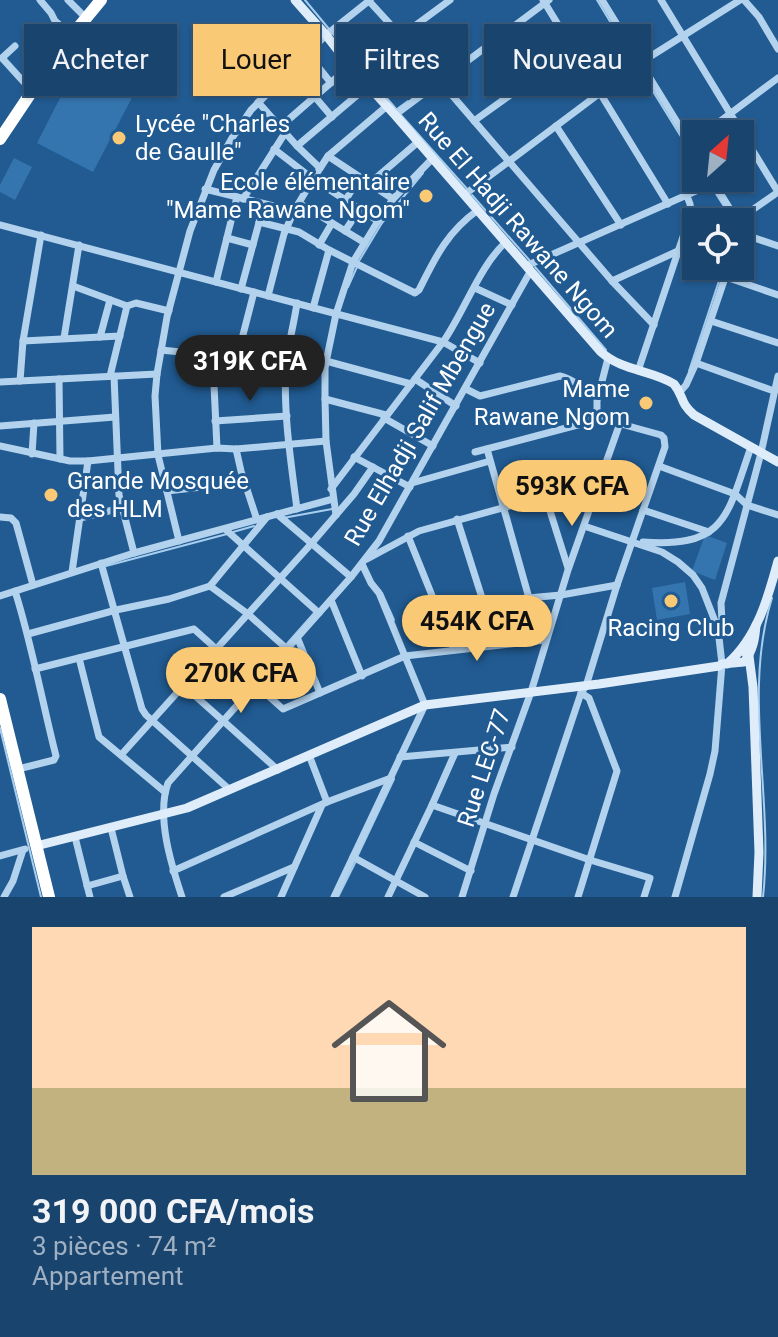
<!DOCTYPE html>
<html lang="fr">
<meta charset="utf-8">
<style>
:root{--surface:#19446e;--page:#224b73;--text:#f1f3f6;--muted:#9fb0c2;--line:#375c81;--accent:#f9c975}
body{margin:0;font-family:Roboto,sans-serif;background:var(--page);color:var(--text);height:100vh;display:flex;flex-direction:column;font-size:30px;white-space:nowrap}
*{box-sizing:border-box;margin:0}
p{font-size:26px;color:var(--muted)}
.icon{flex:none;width:44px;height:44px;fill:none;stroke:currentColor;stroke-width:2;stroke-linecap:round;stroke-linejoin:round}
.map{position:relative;height:897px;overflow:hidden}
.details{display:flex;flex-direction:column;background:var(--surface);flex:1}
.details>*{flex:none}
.hud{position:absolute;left:24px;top:24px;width:730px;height:72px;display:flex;gap:16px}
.needle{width:52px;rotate:27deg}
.fabs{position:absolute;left:682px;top:120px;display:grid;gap:16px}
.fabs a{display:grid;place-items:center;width:72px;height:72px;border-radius:0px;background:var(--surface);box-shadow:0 2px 6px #0004,0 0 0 2px var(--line);font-size:40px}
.price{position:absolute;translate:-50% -68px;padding:0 18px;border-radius:28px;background:var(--accent);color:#111;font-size:26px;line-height:52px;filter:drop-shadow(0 2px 4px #0008)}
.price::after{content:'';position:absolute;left:50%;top:48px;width:24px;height:18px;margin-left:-12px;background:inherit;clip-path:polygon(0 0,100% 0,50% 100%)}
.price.on{background:#222;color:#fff}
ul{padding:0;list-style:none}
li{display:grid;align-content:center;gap:16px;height:424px;padding:0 32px}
li span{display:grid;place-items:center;height:248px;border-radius:0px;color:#555}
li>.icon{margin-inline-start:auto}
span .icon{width:144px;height:144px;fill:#fffc;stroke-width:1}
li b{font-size:34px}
.chip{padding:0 28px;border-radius:0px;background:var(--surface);box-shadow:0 2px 6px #0004,0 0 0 2px var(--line);font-size:28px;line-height:72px}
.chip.on{background:var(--accent);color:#111}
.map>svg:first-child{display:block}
</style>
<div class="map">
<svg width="778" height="897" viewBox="0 0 778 897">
<rect width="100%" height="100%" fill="#215b92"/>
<g fill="#3575af">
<polygon points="79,61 136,90 93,172 37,143"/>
<polygon points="14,158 32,167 15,200 0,192 0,185"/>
<polygon points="705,535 727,543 715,580 692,571"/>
<polygon points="685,582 690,614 657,620 652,588"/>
</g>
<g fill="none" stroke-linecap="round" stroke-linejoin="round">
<g stroke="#a7ceee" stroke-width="2">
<polyline points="305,0 329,29"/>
<polyline points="597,0 634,61"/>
<polyline points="333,34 396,109"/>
<polyline points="638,67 696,161"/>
<polyline points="397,109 408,101"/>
<polyline points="400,114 468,190"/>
<polyline points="706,178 734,222"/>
<polyline points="472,195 531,262"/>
<polyline points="359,261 382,223 423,173"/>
<polyline points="535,267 606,350"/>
<polyline points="348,287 357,267"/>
<polyline points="689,371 724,266"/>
<polyline points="283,518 332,509"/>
<polyline points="233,532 254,526"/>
<polyline points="106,566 227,534"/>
<polyline points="382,593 394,620"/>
<polyline points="277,655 315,612"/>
<polyline points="0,728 41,897"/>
<polyline points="357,857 394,779"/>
<polyline points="338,897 355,863"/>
<path d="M 763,897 C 774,798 742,694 772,598"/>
</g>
<g stroke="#b3d2ed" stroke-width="7">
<polyline points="40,0 51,13 55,21 71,35"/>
<polyline points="68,0 85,17"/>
<polyline points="368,0 401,36 612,281 654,325"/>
<polyline points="543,0 668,204"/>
<polyline points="602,0 696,153"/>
<polyline points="661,0 778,192 738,220"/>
<polyline points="744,0 759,17 778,49"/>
<polyline points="401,36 450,0"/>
<polyline points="15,46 2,58 31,90"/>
<polyline points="307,53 331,83"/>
<polyline points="315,97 332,117"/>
<polyline points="258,102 297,146 320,168"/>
<polyline points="395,115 549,0"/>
<polyline points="474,121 573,50"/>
<polyline points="556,126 621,225"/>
<polyline points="280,127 350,66"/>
<polyline points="703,134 778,78"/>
<polyline points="297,146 368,86"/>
<polyline points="274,149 313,179 378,221"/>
<polyline points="328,156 393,199"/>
<polyline points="711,178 738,222"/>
<polyline points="369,184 418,142"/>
<polyline points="205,189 294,211"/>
<polyline points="464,195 640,63 740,0"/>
<polyline points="243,199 285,133"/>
<polyline points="345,201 359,178"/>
<polyline points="299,203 365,243"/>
<path d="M 259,222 L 299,232 L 329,250 L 415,293 L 419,290 C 435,258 447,232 478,210"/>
<polyline points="0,225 443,342 480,363"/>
<polyline points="345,231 359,210"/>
<polyline points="740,233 778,246"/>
<polyline points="227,238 253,245"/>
<polyline points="319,245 332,223"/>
<polyline points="526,266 714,183"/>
<polyline points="726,277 778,295"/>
<polyline points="612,281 678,251"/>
<polyline points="216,282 237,197"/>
<polyline points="73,286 127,306 136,303 169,311"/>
<polyline points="475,288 512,305"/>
<polyline points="241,289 264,204"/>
<polyline points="268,296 284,234 294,211 313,179 328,156 387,106"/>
<polyline points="313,308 329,250"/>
<polyline points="711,321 778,343"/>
<polyline points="100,337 110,300"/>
<polyline points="64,338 79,245"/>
<polyline points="23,341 120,336"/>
<polyline points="161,350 325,367"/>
<polyline points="216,356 214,385 217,448"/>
<polyline points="237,358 254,292"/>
<polyline points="326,361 411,384"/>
<polyline points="696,363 774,391"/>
<polyline points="638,371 691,213 690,204 687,196"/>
<polyline points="110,376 127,306"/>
<polyline points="114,376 119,495 134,553"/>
<polyline points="59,379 60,459"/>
<polyline points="415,379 456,406"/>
<polyline points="20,381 23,341 41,235"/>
<polyline points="0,382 157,374"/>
<path d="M 466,389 L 480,396 L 560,376 C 575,379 584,392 599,395"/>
<polyline points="679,393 686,385 696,363 729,266"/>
<polyline points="325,399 386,415"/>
<polyline points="597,413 597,401 608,358"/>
<polyline points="384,418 433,446"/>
<polyline points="215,421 287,416"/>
<polyline points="0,426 115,417"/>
<polyline points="0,446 70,461 88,461 217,448 236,449 326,441"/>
<polyline points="236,449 241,471 257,520"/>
<polyline points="487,449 529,598"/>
<polyline points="475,452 585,423 592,419 597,413"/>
<polyline points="32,454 34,423"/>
<polyline points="354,457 410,487"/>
<polyline points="659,466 735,494 747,505 778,515"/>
<polyline points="412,483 490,461"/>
<path d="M 331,489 L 443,342 C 464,312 480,265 506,242"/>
<polyline points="167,491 245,482"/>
<polyline points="545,495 568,568"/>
<path d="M 297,509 C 291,462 283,413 286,365 C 288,345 294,324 297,303"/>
<polyline points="643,510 709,532"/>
<polyline points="277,514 351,577"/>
<polyline points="336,515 326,441 325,399 325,367 336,314 353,262 378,221 393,199 433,158"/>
<polyline points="0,517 11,518 16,523 33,585"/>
<polyline points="80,518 121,508"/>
<polyline points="457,519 483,601"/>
<polyline points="584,526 662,552 678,562 693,575 702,588 718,629"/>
<polyline points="225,529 319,613"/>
<polyline points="408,536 454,650"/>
<polyline points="179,541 158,455 155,396 157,374 167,317 190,231 214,170 232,138 251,110 326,35 370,0"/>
<path d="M 643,542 C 727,548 727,515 751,447"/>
<polyline points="367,559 419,531 600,481"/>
<polyline points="101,563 142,709 146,715 230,790"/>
<polyline points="72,572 88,461"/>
<polyline points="210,586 248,614 287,649"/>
<path d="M 15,591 C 32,645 42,701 56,756 L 54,760 L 18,769"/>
<polyline points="0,596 134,553 333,499"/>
<polyline points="331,600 362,676"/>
<polyline points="436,606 561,595 617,585"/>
<polyline points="28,634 116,610 169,599 210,586 267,517"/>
<polyline points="297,637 320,693"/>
<polyline points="79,658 99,737 165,792"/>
<polyline points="35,669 194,629 283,709 405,656 546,640"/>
<polyline points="183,685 278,770"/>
<polyline points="121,755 311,544 354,494 373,467"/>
<polyline points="309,755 327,802"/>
<polyline points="400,757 512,747"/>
<polyline points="432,805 590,860 650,878 644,897"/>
<polyline points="111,828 123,876 130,897"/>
<polyline points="75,837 90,897"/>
<polyline points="414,842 471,871"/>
<polyline points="0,856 25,849"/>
<polyline points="353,857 425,897"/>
<polyline points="173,871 327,802 391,778"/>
<polyline points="87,886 123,876"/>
<polyline points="4,897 13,881 23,850"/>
<path d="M 182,897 C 171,864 156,816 168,783 L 351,577 L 379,541 L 530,272"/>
<polyline points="224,897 294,867"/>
<polyline points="281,897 322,805"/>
<polyline points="334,897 425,705 379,593 371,583 362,564"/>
<polyline points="388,897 432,805 455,753"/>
<polyline points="462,897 494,794 531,692 568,570 620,423"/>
<polyline points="513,897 581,693 586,686 617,585 665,447 664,438 661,435 603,419 597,413"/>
<polyline points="578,897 617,771 589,698 581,693"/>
<polyline points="675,897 710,774 715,751 722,664 718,629 722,621 721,603 761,453 778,376"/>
</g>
<g stroke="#dfedfa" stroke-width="9">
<path d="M 295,0 L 326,35 L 350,66 L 395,115 L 601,352 C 622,371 651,370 674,384 C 684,396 679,402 694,415 L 778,462"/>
<polyline points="742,650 749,656 753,687 759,852 757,897"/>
<path d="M 727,664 C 757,638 768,598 778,561"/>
<path d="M 36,846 L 187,808 L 425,705 L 599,684 L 719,666 L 722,664 L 744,662 C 753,651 755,639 756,625"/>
</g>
<g stroke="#fff" stroke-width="12">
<polyline points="0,139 59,51 101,0"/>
<polyline points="0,699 49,897"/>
</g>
</g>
<g fill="#f9c975" stroke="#215b92" stroke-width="3">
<circle cx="119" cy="138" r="8"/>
<circle cx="426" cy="196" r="8"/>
<circle cx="646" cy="403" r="8"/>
<circle cx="51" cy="495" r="8"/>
<circle cx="671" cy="601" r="8"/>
</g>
<g text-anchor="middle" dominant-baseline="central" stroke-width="6" stroke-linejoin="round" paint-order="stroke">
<g font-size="24" fill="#fff" stroke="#215b92" text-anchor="start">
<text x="135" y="124">Lycée "Charles<tspan x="135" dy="28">de Gaulle"</tspan></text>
<text x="410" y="182" text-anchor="end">Ecole élémentaire<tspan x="410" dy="28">"Mame Rawane Ngom"</tspan></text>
<text x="630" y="389" text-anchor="end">Mame<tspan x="630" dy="28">Rawane Ngom</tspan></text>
<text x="67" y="481">Grande Mosquée<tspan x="67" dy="28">des HLM</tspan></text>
<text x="671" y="628" text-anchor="middle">Racing Club</text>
</g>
<g font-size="24" fill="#fff" stroke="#215b92">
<text transform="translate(518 225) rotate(49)">Rue El Hadji Rawane Ngom</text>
<text transform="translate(420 424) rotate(-60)">Rue Elhadji Salif Mbengue</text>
<text transform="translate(484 768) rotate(-72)">Rue LEC-77</text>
</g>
</g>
</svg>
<div class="fabs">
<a><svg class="needle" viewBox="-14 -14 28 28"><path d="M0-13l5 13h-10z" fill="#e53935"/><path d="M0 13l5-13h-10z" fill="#9fb0c2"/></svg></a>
<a><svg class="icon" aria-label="locate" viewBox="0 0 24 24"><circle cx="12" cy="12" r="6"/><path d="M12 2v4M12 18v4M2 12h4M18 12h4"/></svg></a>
</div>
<b class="price on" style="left:250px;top:403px">319K CFA</b>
<b class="price" style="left:572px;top:528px">593K CFA</b>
<b class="price" style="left:477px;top:663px">454K CFA</b>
<b class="price" style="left:241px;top:715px">270K CFA</b>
<div class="hud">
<a class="chip">Acheter</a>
<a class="chip on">Louer</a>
<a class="chip">Filtres</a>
<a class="chip">Nouveau</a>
</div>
</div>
<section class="details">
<ul>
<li><span style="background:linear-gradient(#ffd9b3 65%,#c2b280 0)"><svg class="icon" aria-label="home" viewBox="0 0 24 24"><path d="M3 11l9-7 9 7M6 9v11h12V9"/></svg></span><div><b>319 000 CFA/mois</b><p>3 pièces · 74 m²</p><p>Appartement</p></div></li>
</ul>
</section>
